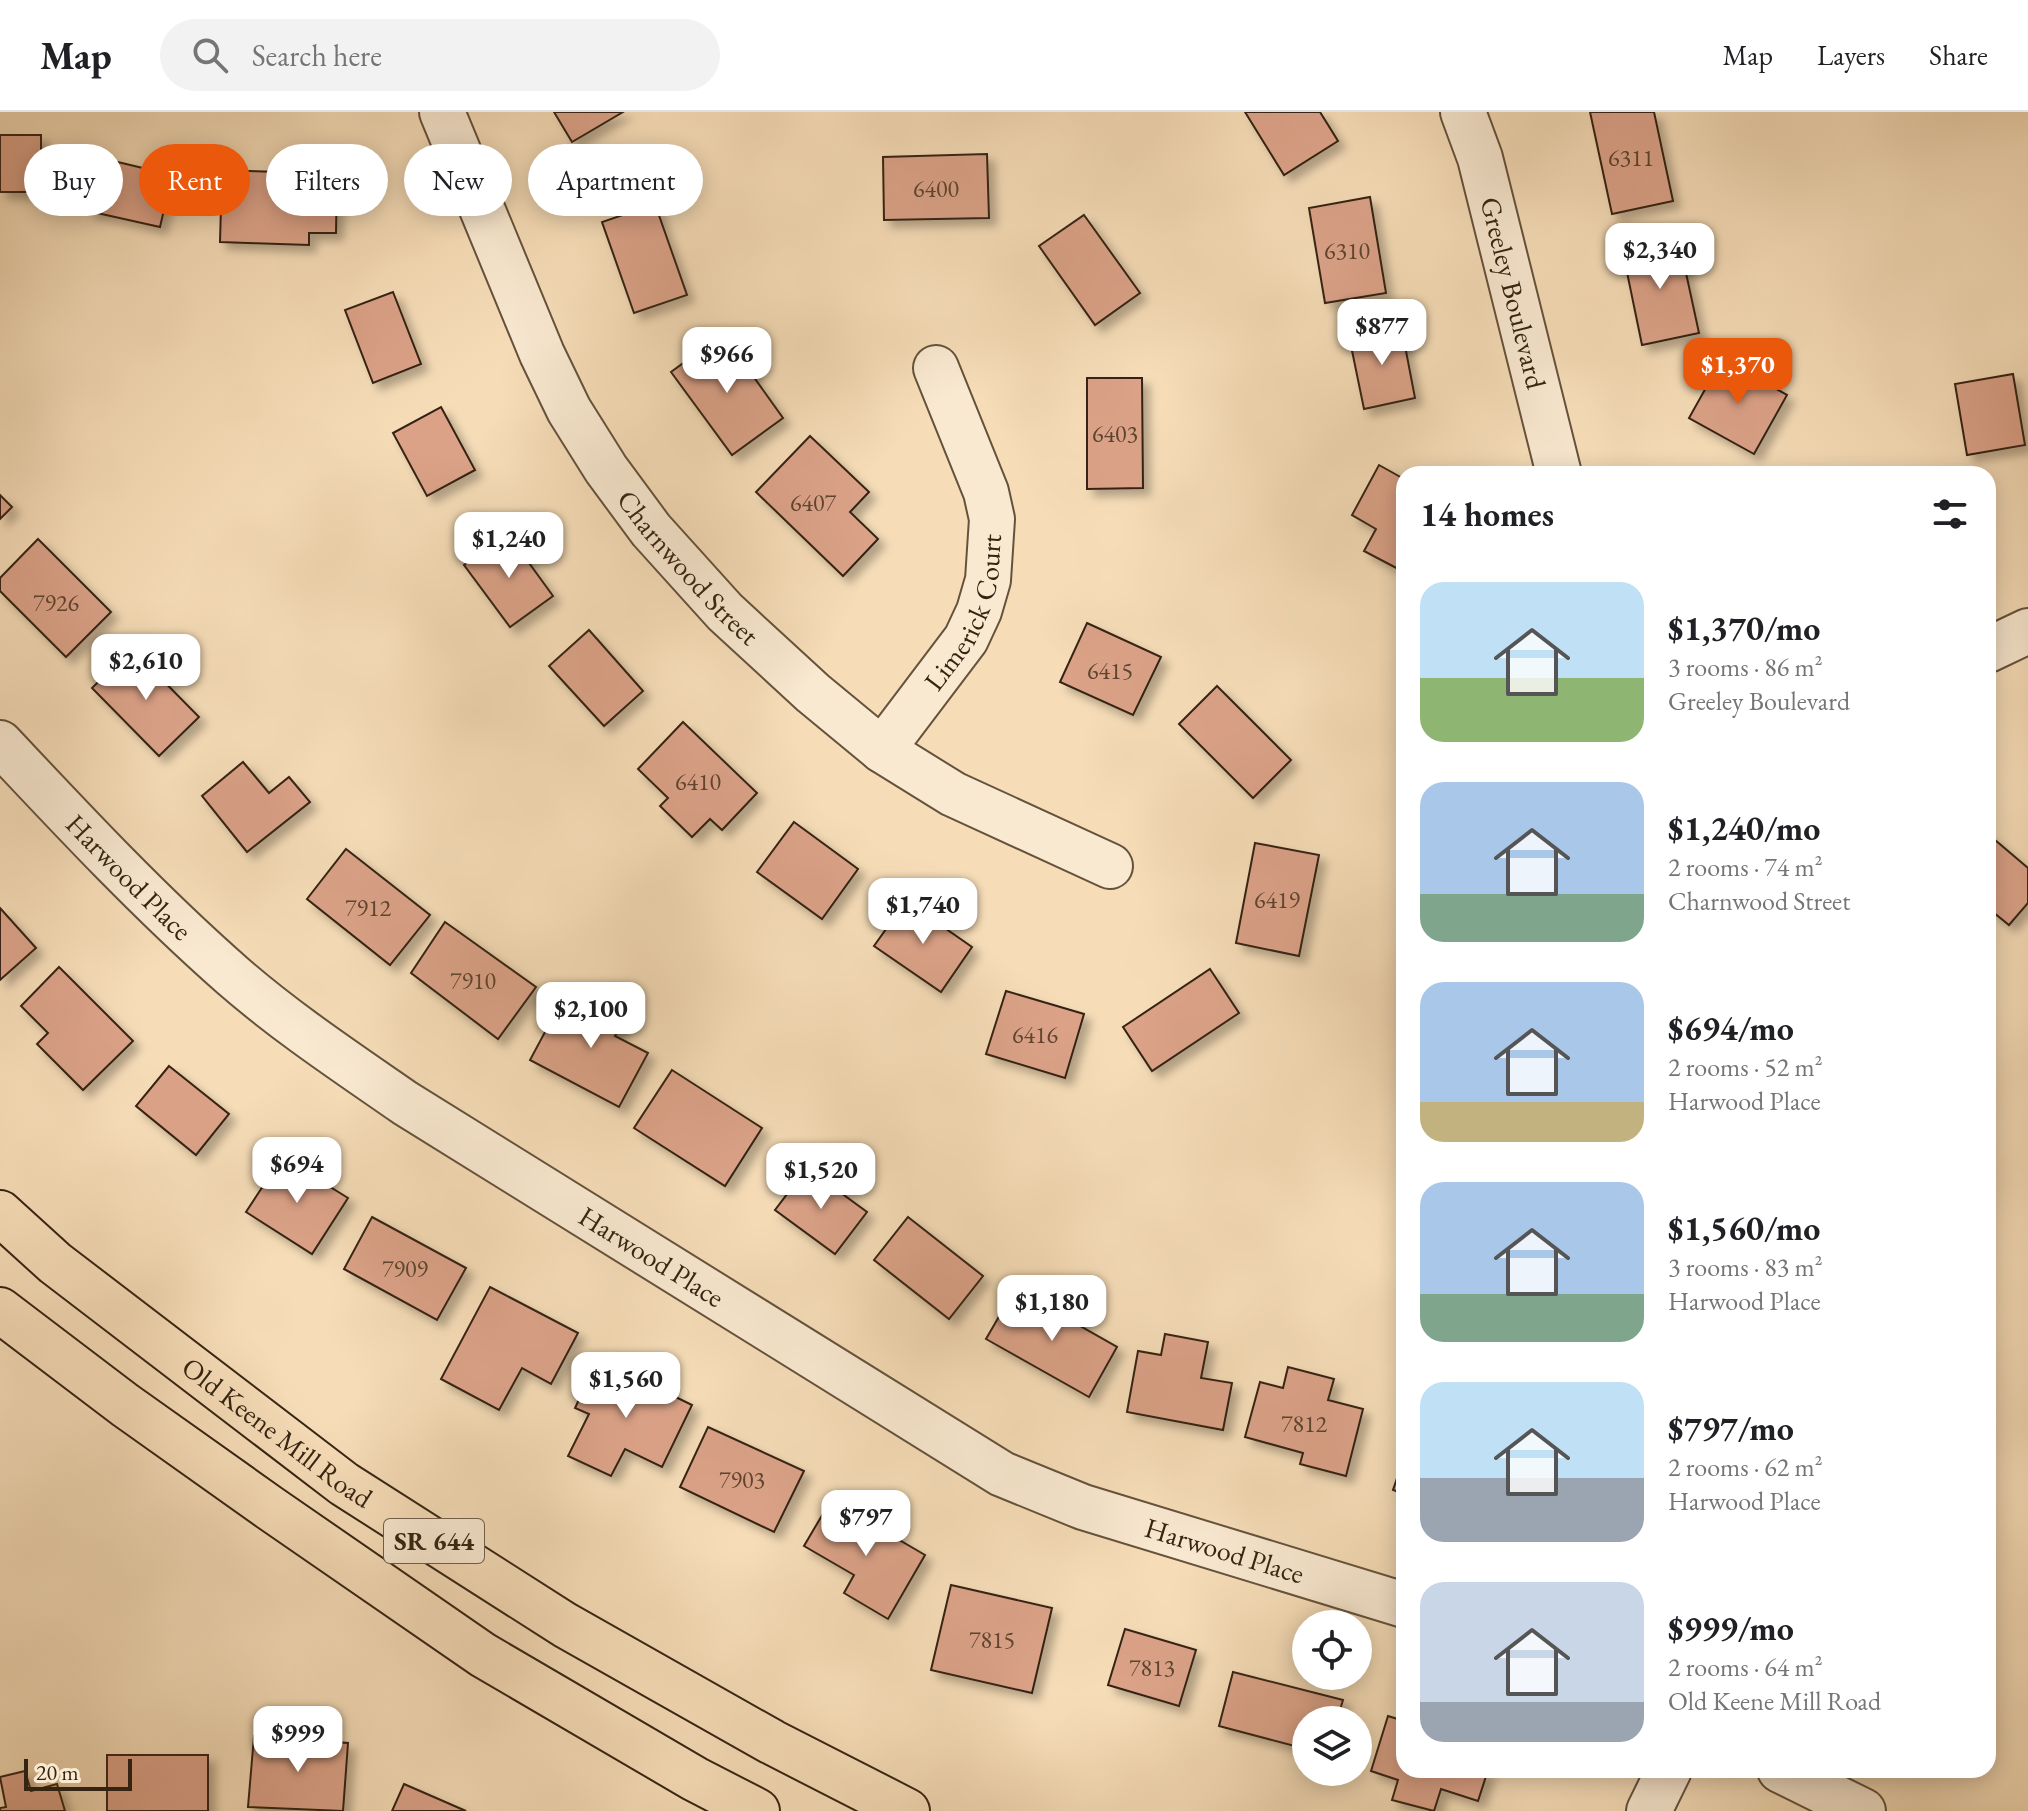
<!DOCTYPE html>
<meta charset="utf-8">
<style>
:root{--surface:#fff;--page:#f2f2f2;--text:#202124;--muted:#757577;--line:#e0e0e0;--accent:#ea580c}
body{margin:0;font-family:"EB Garamond",serif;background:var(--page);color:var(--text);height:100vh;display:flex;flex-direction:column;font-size:30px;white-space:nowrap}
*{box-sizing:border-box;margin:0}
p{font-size:26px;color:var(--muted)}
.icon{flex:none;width:44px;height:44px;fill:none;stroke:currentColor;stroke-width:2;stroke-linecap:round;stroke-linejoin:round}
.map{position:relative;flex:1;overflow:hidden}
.side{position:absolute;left:1396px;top:354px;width:600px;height:1312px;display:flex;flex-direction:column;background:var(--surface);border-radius:24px;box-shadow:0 4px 20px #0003}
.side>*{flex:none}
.guide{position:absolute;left:24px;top:32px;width:760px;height:72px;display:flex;gap:16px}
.buttons{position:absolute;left:1292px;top:1498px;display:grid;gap:16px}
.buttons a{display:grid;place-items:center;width:80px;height:80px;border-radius:50%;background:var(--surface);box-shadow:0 4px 20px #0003;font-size:40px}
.scale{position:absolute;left:24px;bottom:20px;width:108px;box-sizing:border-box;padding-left:8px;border:4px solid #352412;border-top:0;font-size:22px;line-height:28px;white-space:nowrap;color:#352412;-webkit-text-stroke:6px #f9e9d1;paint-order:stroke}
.price{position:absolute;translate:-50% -68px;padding:0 18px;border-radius:16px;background:#fff;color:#222;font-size:26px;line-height:52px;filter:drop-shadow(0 2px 4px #0008)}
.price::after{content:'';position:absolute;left:50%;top:48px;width:24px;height:18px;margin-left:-12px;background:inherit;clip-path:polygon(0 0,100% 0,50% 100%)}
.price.current{background:var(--accent);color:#fff}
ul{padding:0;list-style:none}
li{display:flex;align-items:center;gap:24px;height:200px;padding:0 24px}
li span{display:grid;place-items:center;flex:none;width:224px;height:160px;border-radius:24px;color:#555}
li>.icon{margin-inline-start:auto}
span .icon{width:96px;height:96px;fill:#fffc;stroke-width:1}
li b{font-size:34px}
h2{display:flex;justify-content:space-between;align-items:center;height:96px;padding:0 24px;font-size:34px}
.chip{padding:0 28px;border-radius:36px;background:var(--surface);box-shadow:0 4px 20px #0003;font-size:28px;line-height:72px}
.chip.current{background:var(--accent);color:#fff}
header{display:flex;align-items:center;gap:48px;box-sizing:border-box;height:112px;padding:0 40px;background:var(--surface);border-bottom:2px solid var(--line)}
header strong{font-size:38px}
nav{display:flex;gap:44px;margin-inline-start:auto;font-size:28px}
.search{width:560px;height:72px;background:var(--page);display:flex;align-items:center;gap:20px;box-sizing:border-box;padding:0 28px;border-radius:44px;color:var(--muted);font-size:30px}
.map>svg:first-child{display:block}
</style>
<header>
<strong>Map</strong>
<div class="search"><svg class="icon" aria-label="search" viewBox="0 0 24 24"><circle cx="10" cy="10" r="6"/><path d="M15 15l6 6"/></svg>Search here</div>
<nav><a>Map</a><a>Layers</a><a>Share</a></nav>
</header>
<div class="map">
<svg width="2028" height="1699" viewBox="0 0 2028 1699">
<defs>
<filter id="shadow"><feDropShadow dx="7" dy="7" stdDeviation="4" flood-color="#0004"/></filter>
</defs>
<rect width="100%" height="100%" fill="#f6ddb8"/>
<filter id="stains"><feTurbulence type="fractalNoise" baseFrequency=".0025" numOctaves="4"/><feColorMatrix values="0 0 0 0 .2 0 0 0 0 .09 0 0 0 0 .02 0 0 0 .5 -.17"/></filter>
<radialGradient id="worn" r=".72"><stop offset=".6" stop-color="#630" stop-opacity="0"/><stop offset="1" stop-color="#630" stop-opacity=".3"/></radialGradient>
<g fill="#dba288" stroke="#352412" stroke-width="2" filter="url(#shadow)">
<polygon points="554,0 623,0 572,30"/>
<polygon points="1245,0 1320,0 1338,29 1284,63"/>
<polygon points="1590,0 1654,0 1673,89 1612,102"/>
<rect x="0" y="23" width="41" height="57"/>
<polygon points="987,42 989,106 884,108 883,45"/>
<polygon points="101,46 172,63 160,115 88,99"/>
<polygon points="222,58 337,62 336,121 309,121 309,133 220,130"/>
<polygon points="1370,85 1386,181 1325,191 1309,96"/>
<polygon points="655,92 687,183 634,201 602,110"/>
<polygon points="1084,103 1140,181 1095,213 1039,134"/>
<polygon points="1678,124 1699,221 1642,233 1622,136"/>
<polygon points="393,180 421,252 373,271 345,198"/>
<polygon points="1401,213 1415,286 1364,297 1349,224"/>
<polygon points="723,222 783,306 732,343 671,260"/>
<polygon points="1722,247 1787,283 1754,342 1689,306"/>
<polygon points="2013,262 2025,333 1967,343 1955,272"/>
<polygon points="1087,266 1142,266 1143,376 1087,377"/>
<polygon points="441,295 475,358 427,384 393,321"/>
<polygon points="810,324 869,380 850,400 878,427 843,464 756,380"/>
<polygon points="1379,353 1404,367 1404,460 1364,439 1376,417 1352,403"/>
<polygon points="0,383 12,395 0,407"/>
<polygon points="508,422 553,484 510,515 464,453"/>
<polygon points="38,427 111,500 66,545 0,479 0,466"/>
<polygon points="1087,511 1161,545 1133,603 1060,570"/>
<polygon points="589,518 643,579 604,614 549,554"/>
<polygon points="132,537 199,605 159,644 92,576"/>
<polygon points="1217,574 1291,648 1253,686 1179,612"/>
<polygon points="683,610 757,681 722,718 710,707 692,725 660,694 668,686 638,657"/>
<polygon points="243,650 269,681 289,665 310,690 247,740 202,684"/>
<polygon points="794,710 858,757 822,807 757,760"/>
<polygon points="1988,722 2028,756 2028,791 2009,813 1988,796"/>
<polygon points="1255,731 1319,743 1299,844 1236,831"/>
<polygon points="346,737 430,803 390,853 307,787"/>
<polygon points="906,789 972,835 941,880 874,834"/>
<polygon points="0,796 36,836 0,868"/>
<polygon points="445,810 536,875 498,927 411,861"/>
<polygon points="59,855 133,929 83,978 37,932 48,921 21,894"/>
<polygon points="1210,857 1239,901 1152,959 1123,915"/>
<polygon points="1006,879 1084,902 1065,966 986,942"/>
<polygon points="590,883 627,902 615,924 648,941 619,995 530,948 561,890 581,901"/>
<polygon points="169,954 229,1002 196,1043 136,994"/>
<polygon points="672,958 762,1016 725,1074 634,1016"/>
<polygon points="282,1045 348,1086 312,1142 246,1100"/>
<polygon points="807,1056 867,1100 835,1142 775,1098"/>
<polygon points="372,1105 466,1156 437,1208 344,1157"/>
<polygon points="908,1105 983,1164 949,1207 874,1148"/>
<polygon points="490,1175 578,1221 551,1272 522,1256 499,1298 441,1267"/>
<polygon points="1015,1177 1117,1235 1089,1285 986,1227"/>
<polygon points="1165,1222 1208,1230 1201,1266 1232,1271 1223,1318 1127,1300 1138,1239 1161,1243"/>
<polygon points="598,1247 692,1293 662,1355 625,1337 611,1364 568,1344 589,1302 575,1296"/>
<polygon points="1288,1255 1334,1267 1328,1288 1363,1297 1346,1364 1300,1352 1303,1341 1245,1325 1260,1270 1283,1276"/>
<polygon points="708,1315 804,1359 774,1420 680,1375"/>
<polygon points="1404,1346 1404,1382 1393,1378"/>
<polygon points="831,1388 925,1443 888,1507 844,1481 854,1463 804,1434"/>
<polygon points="951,1473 1052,1496 1032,1581 931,1558"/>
<polygon points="1125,1517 1196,1538 1179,1594 1108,1573"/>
<polygon points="1233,1560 1343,1588 1337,1608 1306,1608 1306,1637 1219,1614"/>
<polygon points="1388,1604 1404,1609 1404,1658 1488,1658 1478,1689 1441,1677 1434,1699 1392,1688 1398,1668 1371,1659"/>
<polygon points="254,1624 348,1631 343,1699 248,1695"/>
<rect x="107" y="1643" width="101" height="56"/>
<polygon points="25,1659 31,1679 57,1672 65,1699 0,1699 0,1696 6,1695 0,1665"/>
<polygon points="404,1672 466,1699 392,1699"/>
</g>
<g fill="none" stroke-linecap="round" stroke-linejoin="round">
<g stroke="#65523c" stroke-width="48">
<g id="minor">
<path id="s1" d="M 442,0 L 542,242 L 569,298 L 606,357 L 651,418 L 725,500 L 813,581 L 882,638 L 953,682 L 1110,754"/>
<path id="s2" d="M 1463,0 L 1480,46 L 1559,362"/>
<polyline points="1988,538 2028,519"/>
<path id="s3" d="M 0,631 C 75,711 150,791 233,864 C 287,911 346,950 405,991 L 1002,1362 L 1083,1395 L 1404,1493"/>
<path id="s4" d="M 882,638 L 966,527 L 979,499 L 988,468 L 992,407 L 986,380 L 936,256"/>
<polyline points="1780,1658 1863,1699"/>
<polyline points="1649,1699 1669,1658"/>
</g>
</g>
<g stroke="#352412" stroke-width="48">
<g id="major">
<path id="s5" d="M 0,1101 L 55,1151 L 344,1372 L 565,1513 L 772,1630 L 907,1699"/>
<polyline points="0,1198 125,1293 270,1396 483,1543 695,1667 757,1699"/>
</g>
</g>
<use href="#minor" stroke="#f9e9d1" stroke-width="44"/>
<use href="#major" stroke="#f6ddb8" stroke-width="44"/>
</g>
<g text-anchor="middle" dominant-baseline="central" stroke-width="6" stroke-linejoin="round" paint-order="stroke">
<g font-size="24" fill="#5e4430">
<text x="1631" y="45">6311</text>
<text x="936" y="76">6400</text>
<text x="1347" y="138">6310</text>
<text x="1115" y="321">6403</text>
<text x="813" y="390">6407</text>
<text x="56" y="490">7926</text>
<text x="1110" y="558">6415</text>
<text x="698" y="669">6410</text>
<text x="1277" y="787">6419</text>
<text x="368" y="795">7912</text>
<text x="473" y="868">7910</text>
<text x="1035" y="922">6416</text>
<text x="405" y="1156">7909</text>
<text x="1304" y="1311">7812</text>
<text x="742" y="1367">7903</text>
<text x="992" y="1527">7815</text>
<text x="1152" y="1555">7813</text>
</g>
<rect fill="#f9e9d1" stroke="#705f4b" stroke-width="2" x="384" y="1407" width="100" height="44" rx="6"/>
<g font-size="26" font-weight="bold" fill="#352412">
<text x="434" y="1429">SR 644</text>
</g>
<g font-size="28" fill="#352412" stroke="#f9e9d1">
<text stroke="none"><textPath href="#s2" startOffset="188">Greeley Boulevard</textPath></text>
<text stroke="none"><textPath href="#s1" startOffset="522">Charnwood Street</textPath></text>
<text stroke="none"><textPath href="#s4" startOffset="164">Limerick Court</textPath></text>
<text stroke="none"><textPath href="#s3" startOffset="186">Harwood Place</textPath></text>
<text stroke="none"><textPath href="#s3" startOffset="834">Harwood Place</textPath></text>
<text stroke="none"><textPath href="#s5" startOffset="354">Old Keene Mill Road</textPath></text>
<text stroke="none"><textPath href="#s3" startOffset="1482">Harwood Place</textPath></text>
</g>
</g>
<rect width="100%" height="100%" filter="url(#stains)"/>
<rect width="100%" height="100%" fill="url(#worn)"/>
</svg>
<div class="buttons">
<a><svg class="icon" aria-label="locate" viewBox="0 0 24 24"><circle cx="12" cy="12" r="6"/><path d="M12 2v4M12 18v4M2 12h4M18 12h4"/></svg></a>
<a><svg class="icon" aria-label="layers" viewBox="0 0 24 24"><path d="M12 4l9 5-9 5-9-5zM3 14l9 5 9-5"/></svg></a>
</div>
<div class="scale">20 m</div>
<b class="price" style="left:1660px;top:179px">$2,340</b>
<b class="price" style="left:1382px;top:255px">$877</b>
<b class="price" style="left:727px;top:283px">$966</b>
<b class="price current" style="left:1738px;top:294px">$1,370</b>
<b class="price" style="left:509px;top:468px">$1,240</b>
<b class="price" style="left:146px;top:590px">$2,610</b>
<b class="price" style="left:923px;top:834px">$1,740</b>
<b class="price" style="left:591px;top:938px">$2,100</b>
<b class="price" style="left:297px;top:1093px">$694</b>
<b class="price" style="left:821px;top:1099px">$1,520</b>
<b class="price" style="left:1052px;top:1231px">$1,180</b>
<b class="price" style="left:626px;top:1308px">$1,560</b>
<b class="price" style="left:866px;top:1446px">$797</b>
<b class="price" style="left:298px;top:1662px">$999</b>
<div class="guide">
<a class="chip">Buy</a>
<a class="chip current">Rent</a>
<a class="chip">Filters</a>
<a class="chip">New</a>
<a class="chip">Apartment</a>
</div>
<section class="side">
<h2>14 homes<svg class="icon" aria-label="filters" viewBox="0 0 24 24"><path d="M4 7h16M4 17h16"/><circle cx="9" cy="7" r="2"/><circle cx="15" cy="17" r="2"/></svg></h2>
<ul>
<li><span style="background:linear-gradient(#bfe0f5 60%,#8fb573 0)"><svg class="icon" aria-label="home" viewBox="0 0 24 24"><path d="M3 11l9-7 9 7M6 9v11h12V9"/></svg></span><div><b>$1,370/mo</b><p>3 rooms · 86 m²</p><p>Greeley Boulevard</p></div></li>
<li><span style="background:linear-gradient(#a9c7e8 70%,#7fa58c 0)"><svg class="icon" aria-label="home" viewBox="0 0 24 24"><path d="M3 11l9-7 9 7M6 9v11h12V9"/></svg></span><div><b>$1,240/mo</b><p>2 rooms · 74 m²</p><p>Charnwood Street</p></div></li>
<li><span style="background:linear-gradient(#a9c7e8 75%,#c2b280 0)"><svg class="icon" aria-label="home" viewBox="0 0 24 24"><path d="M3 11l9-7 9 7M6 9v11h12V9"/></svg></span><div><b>$694/mo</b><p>2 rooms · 52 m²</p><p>Harwood Place</p></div></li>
<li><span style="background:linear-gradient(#a9c7e8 70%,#7fa58c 0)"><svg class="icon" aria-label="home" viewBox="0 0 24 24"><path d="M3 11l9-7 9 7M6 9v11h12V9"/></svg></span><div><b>$1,560/mo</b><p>3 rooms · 83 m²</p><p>Harwood Place</p></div></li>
<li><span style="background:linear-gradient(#bfe0f5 60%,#9aa5b1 0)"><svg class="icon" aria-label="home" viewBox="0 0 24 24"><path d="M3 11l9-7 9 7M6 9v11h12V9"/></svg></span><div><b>$797/mo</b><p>2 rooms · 62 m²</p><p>Harwood Place</p></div></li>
<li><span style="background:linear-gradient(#c9d6e8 75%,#9aa5b1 0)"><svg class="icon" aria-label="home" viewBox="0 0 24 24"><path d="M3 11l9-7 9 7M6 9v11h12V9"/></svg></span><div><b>$999/mo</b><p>2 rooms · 64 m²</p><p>Old Keene Mill Road</p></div></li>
</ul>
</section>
</div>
